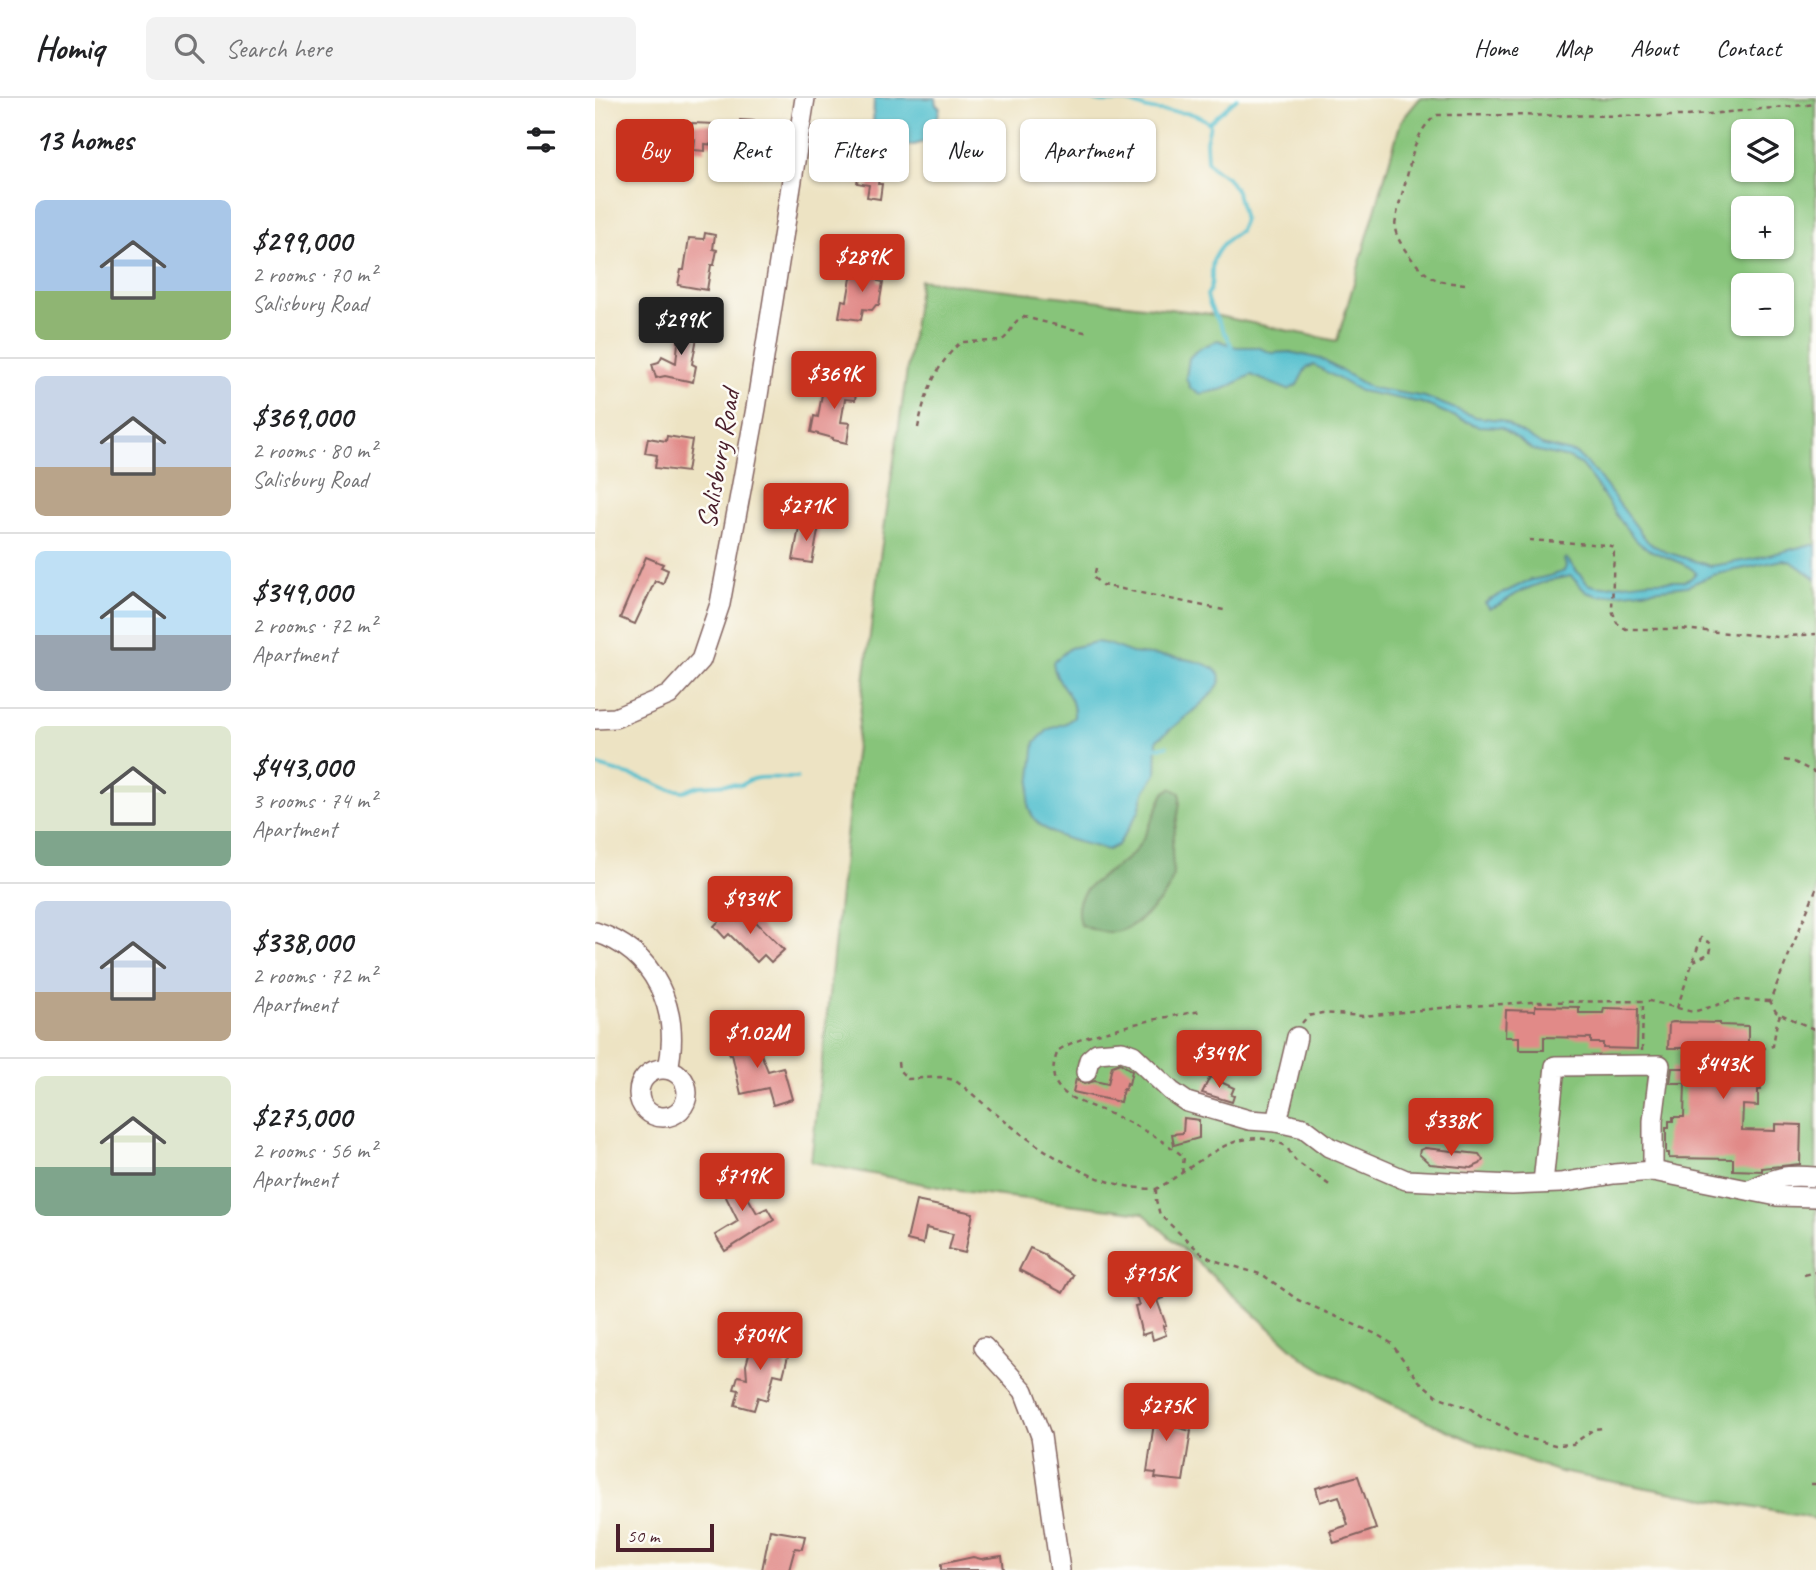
<!DOCTYPE html>
<meta charset="utf-8">
<style>
:root{--surface:#fff;--page:#f2f2f2;--text:#202124;--muted:#757577;--line:#e0e0e0;--accent:#c8321e}
body{margin:0;font-family:Caveat,sans-serif;background:var(--page);color:var(--text);height:100vh;display:flex;flex-direction:column;font-size:26px;white-space:nowrap}
*{box-sizing:border-box;margin:0}
p{font-size:23px;color:var(--muted)}
.icon{flex:none;width:38px;height:38px;fill:none;stroke:currentColor;stroke-width:2;stroke-linecap:round;stroke-linejoin:round}
.map{position:relative;flex:1;overflow:hidden}
.details{display:flex;flex-direction:column;background:var(--surface);width:595px}
.details>*{flex:none}
.top-card{position:absolute;left:21px;top:21px;width:665px;height:63px;display:flex;gap:14px}
.controls{position:absolute;left:1136px;top:21px;display:grid;gap:14px}
.controls a{display:grid;place-items:center;width:63px;height:63px;border-radius:10px;background:var(--surface);box-shadow:0 2px 5px #0004;font-size:35px}
.scale{position:absolute;left:21px;bottom:18px;width:98px;box-sizing:border-box;padding-left:7px;border:4px solid #4a1f2b;border-top:0;font-size:19px;line-height:24px;white-space:nowrap;color:#4a1f2b;-webkit-text-stroke:5px #fdfcf7;paint-order:stroke}
.price{position:absolute;translate:-50% -60px;padding:0 16px;border-radius:7px;background:var(--accent);color:#fff;font-size:23px;line-height:46px;filter:drop-shadow(0 2px 4px #0008)}
.price::after{content:'';position:absolute;left:50%;top:42px;width:21px;height:16px;margin-left:-10px;background:inherit;clip-path:polygon(0 0,100% 0,50% 100%)}
.price.selected{background:#222;color:#fff}
ul{padding:0;list-style:none}
li{display:flex;align-items:center;gap:21px;height:175px;padding:0 35px}
li+li{border-top:2px solid var(--line)}
li span{display:grid;place-items:center;flex:none;width:196px;height:140px;border-radius:10px;color:#555}
li>.icon{margin-inline-start:auto}
span .icon{width:84px;height:84px;fill:#fffc;stroke-width:1}
li b{font-size:30px}
h2{display:flex;justify-content:space-between;align-items:center;height:84px;padding:0 35px;font-size:30px}
.pill{padding:0 24px;border-radius:10px;background:var(--surface);box-shadow:0 2px 5px #0004;font-size:24px;line-height:63px}
.pill.selected{background:var(--accent);color:#fff}
header{display:flex;align-items:center;gap:42px;box-sizing:border-box;height:98px;padding:0 35px;background:var(--surface);border-bottom:2px solid var(--line)}
header strong{font-size:33px}
nav{display:flex;gap:38px;margin-inline-start:auto;font-size:24px}
.search{width:490px;height:63px;background:var(--page);display:flex;align-items:center;gap:18px;box-sizing:border-box;padding:0 24px;border-radius:10px;color:var(--muted);font-size:26px}
main{display:flex;flex:1;min-height:0}
.map>svg:first-child{display:block}
</style>
<header>
<strong>Homiq</strong>
<div class="search"><svg class="icon" aria-label="search" viewBox="0 0 24 24"><circle cx="10" cy="10" r="6"/><path d="M15 15l6 6"/></svg>Search here</div>
<nav><a>Home</a><a>Map</a><a>About</a><a>Contact</a></nav>
</header>
<main>
<section class="details">
<h2>13 homes<svg class="icon" aria-label="filters" viewBox="0 0 24 24"><path d="M4 7h16M4 17h16"/><circle cx="9" cy="7" r="2"/><circle cx="15" cy="17" r="2"/></svg></h2>
<ul>
<li><span style="background:linear-gradient(#a9c7e8 65%,#8fb573 0)"><svg class="icon" aria-label="home" viewBox="0 0 24 24"><path d="M3 11l9-7 9 7M6 9v11h12V9"/></svg></span><div><b>$299,000</b><p>2 rooms · 70 m²</p><p>Salisbury Road</p></div></li>
<li><span style="background:linear-gradient(#c9d6e8 65%,#b9a48a 0)"><svg class="icon" aria-label="home" viewBox="0 0 24 24"><path d="M3 11l9-7 9 7M6 9v11h12V9"/></svg></span><div><b>$369,000</b><p>2 rooms · 80 m²</p><p>Salisbury Road</p></div></li>
<li><span style="background:linear-gradient(#bfe0f5 60%,#9aa5b1 0)"><svg class="icon" aria-label="home" viewBox="0 0 24 24"><path d="M3 11l9-7 9 7M6 9v11h12V9"/></svg></span><div><b>$349,000</b><p>2 rooms · 72 m²</p><p>Apartment</p></div></li>
<li><span style="background:linear-gradient(#dfe7d0 75%,#7fa58c 0)"><svg class="icon" aria-label="home" viewBox="0 0 24 24"><path d="M3 11l9-7 9 7M6 9v11h12V9"/></svg></span><div><b>$443,000</b><p>3 rooms · 74 m²</p><p>Apartment</p></div></li>
<li><span style="background:linear-gradient(#c9d6e8 65%,#b9a48a 0)"><svg class="icon" aria-label="home" viewBox="0 0 24 24"><path d="M3 11l9-7 9 7M6 9v11h12V9"/></svg></span><div><b>$338,000</b><p>2 rooms · 72 m²</p><p>Apartment</p></div></li>
<li><span style="background:linear-gradient(#dfe7d0 65%,#7fa58c 0)"><svg class="icon" aria-label="home" viewBox="0 0 24 24"><path d="M3 11l9-7 9 7M6 9v11h12V9"/></svg></span><div><b>$275,000</b><p>2 rooms · 56 m²</p><p>Apartment</p></div></li>
</ul>
</section>
<div class="map">
<svg width="1221" height="1472" viewBox="0 0 1221 1472">
<rect width="100%" height="100%" fill="#fdfcf7"/>
<filter id="ink" filterUnits="userSpaceOnUse"><feTurbulence type="fractalNoise" baseFrequency=".0143" numOctaves="2"/><feDisplacementMap in="SourceGraphic" scale="14" xChannelSelector="R" yChannelSelector="G"/><feConvolveMatrix kernelMatrix="1 2 1 2 8 2 1 2 1" color-interpolation-filters="sRGB"/></filter>
<filter id="wash" filterUnits="userSpaceOnUse"><feTurbulence type="fractalNoise" baseFrequency=".00686" numOctaves="4" result="noise"/><feDisplacementMap in="SourceGraphic" scale="28" xChannelSelector="R" yChannelSelector="G"/><feGaussianBlur stdDeviation="1.57" result="paint"/><feColorMatrix in="noise" values="0 0 0 0 0 0 0 0 0 0 0 0 0 0 0 0 0 1.4 0 .05"/><feComposite in="paint" operator="in"/></filter>
<g filter="url(#wash)">
<rect width="100%" height="100%" fill="#ede3c3"/>
<path fill="#87c47a" stroke="#687252" stroke-width="2" fill-rule="evenodd" d="M 825,0 L 1221,0 L 1221,1421 L 965,1374 L 884,1346 L 830,1322 L 733,1275 L 708,1260 L 548,1115 L 364,1093 L 216,1064 L 259,664 L 283,473 L 325,182 L 609,215 L 742,243 L 806,23 ZM 1148,33 L 1186,33 L 1186,72 L 1148,72 ZM 1148,110 L 1186,110 L 1186,149 L 1148,149 ZM 1148,187 L 1186,187 L 1186,226 L 1148,226 Z"/>
<path fill="#6daa6a" stroke="#5c644a" stroke-width="2" d="M 576,690 L 585,695 C 586,712 580,727 578,743 C 575,756 580,770 577,782 C 572,801 538,833 518,834 C 507,835 495,831 486,827 C 470,787 520,776 539,754 C 552,738 560,714 569,695 Z"/>
<g fill="#53bfce" stroke="#4e6f7c" stroke-width="2">
<path d="M 279,0 L 340,0 L 341,7 L 345,9 C 342,26 338,29 330,43 C 315,51 287,49 278,33 Z"/>
<path d="M 623,242 L 641,249 L 662,249 L 677,255 L 695,254 L 726,261 L 776,290 L 830,299 L 881,319 L 906,322 L 947,347 L 982,356 L 1001,375 L 1053,444 L 1071,454 L 1116,468 L 1159,461 L 1213,447 L 1221,447 L 1221,481 L 1197,464 L 1188,462 L 1118,477 L 1092,488 L 1004,498 L 991,494 L 976,478 C 958,481 940,486 923,495 C 913,500 905,509 894,510 L 890,505 C 895,501 931,484 936,482 C 947,480 958,478 969,473 L 971,468 L 969,462 L 971,460 L 993,486 L 1004,489 L 1055,483 L 1089,483 L 1095,481 L 1101,475 C 1091,462 1060,459 1044,445 C 1022,424 1006,389 985,366 L 974,360 L 938,352 L 906,329 L 882,328 L 827,305 L 765,293 L 719,267 L 711,270 L 702,287 L 693,292 L 656,277 L 629,291 L 605,296 L 595,290 L 591,280 L 594,260 L 603,251 Z"/>
<path d="M 501,544 C 515,545 525,551 537,555 C 550,558 630,558 625,583 C 621,598 575,631 562,642 L 561,676 L 549,694 L 544,713 L 523,747 L 513,752 C 487,744 439,739 433,706 L 440,644 L 454,631 L 471,625 L 479,619 C 480,592 460,589 458,564 L 475,550 Z"/>
</g>
<g fill="none" stroke-linecap="round" stroke-linejoin="round">
<g stroke="#53bfce" stroke-width="3.5">
<path d="M 492,0 C 510,7 513,3 530,4 C 540,5 548,11 557,12 C 576,16 602,10 615,27 L 611,43 L 612,63 L 619,71 L 632,79 L 642,94 L 649,122 L 644,133 C 634,139 622,151 618,163 C 615,176 620,186 612,197 C 615,215 630,231 637,249"/>
<polyline points="614,25 642,0"/>
<polyline points="560,650 572,648"/>
<path d="M 0,667 L 55,683 L 73,691 L 89,693 L 104,688 L 135,686 L 147,687 C 160,675 185,681 202,680"/>
</g>
</g>
<g id="blocks">
<g fill="#e18a88">
<polygon points="145,22 159,23 157,47 153,47 152,51 110,46 110,53 99,52 100,42 96,42 97,25 145,27"/>
<polygon points="270,55 286,57 284,61 287,62 283,86 287,86 285,101 272,99 274,87 262,85 266,59 269,59"/>
<polygon points="110,135 120,137 118,151 122,152 119,167 116,167 112,192 83,187 86,172 89,172 94,140 109,141"/>
<polygon points="266,170 286,174 283,183 288,184 284,207 281,207 277,212 268,211 266,222 244,219 247,202 252,203 256,180 258,180 260,171"/>
<polygon points="85,225 104,229 97,266 101,268 98,284 70,278 61,280 57,266 64,264 67,258 81,265"/>
<polygon points="233,282 262,287 260,302 250,301 246,324 255,325 252,345 238,342 238,340 216,334 219,318 223,319 227,296"/>
<polygon points="72,338 97,342 92,374 60,370 62,357 50,355 53,340 71,343"/>
<polygon points="205,424 224,428 217,465 198,462"/>
<polygon points="51,459 68,466 66,469 73,472 68,486 60,483 40,526 25,520"/>
<polygon points="154,810 162,818 159,822 189,852 176,864 169,857 162,864 134,836 130,840 119,828 133,814 142,823"/>
<polygon points="940,908 984,909 984,915 1008,915 1009,910 1043,911 1042,951 1008,950 1008,945 996,945 996,940 949,939 949,952 924,952 924,939 910,939 911,912 940,913"/>
<polygon points="1078,924 1125,925 1125,927 1153,928 1153,953 1164,954 1166,992 1163,992 1163,1008 1148,1007 1147,1032 1180,1033 1180,1026 1206,1027 1205,1066 1167,1070 1167,1073 1138,1072 1138,1061 1074,1060 1074,1055 1071,1055 1071,1030 1074,1030 1074,1023 1078,1023 1078,1019 1089,1019 1090,985 1075,985 1077,970 1090,970 1090,950 1073,950 1074,925"/>
<polygon points="163,935 165,945 163,948 173,973 188,969 197,1001 178,1007 173,990 146,996 137,956 135,957 131,945"/>
<polygon points="525,965 537,973 534,986 532,985 530,992 528,991 525,1004 478,994 481,981 489,986 500,983 513,986 517,968"/>
<polygon points="615,979 639,990 636,997 639,998 637,1004 607,995"/>
<polygon points="589,1020 604,1022 604,1040 579,1047 577,1036 588,1035"/>
<polygon points="830,1050 884,1056 888,1062 885,1066 876,1070 835,1066 824,1056 825,1052"/>
<polygon points="152,1074 159,1087 149,1093 162,1115 172,1110 179,1122 130,1153 120,1137 143,1123 126,1089"/>
<polygon points="321,1103 378,1115 370,1155 354,1151 358,1136 331,1130 328,1146 312,1142"/>
<polygon points="435,1150 449,1156 453,1161 478,1177 468,1195 424,1172"/>
<polygon points="563,1184 569,1200 562,1202 571,1227 568,1228 571,1237 558,1242 556,1234 547,1237 540,1208 544,1207 539,1193"/>
<polygon points="160,1235 183,1242 180,1254 193,1258 188,1278 179,1276 172,1302 163,1299 159,1312 140,1307 144,1292 139,1291 143,1278 152,1280 151,1267"/>
<polygon points="562,1296 577,1317 575,1328 596,1333 588,1383 560,1380 561,1375 552,1374 559,1325 547,1307"/>
<polygon points="763,1378 781,1431 739,1445 735,1433 753,1427 744,1398 725,1404 721,1390"/>
<polygon points="175,1432 210,1438 207,1451 200,1450 194,1472 167,1472"/>
<polygon points="407,1458 409,1472 346,1472 346,1466 378,1459 386,1461"/>
</g>
</g>
</g>
<g filter="url(#ink)">
<use href="#blocks" fill-opacity="0" stroke="#836460" stroke-width="2"/>
<g fill="none" stroke-linecap="round" stroke-linejoin="round">
<g stroke="#836460" stroke-width="22">
<g id="minor">
<polyline points="0,621 20,620 74,597 106,562 125,506 161,310 210,0"/>
<path d="M 0,834 C 60,853 86,912 73,971"/>
<circle cx="68" cy="995" r="24"/>
<polyline points="491,974 494,962 502,955 527,953 538,957 576,993 592,1004 654,1022 682,1024 709,1030 734,1049 811,1082 917,1087 965,1085 1019,1076 1058,1073 1182,1098 1221,1099"/>
<polyline points="682,1024 702,939"/>
<polyline points="948,1085 960,968 1065,967 1058,1023 1058,1073"/>
<path d="M 1155,1092 C 1183,1078 1190,1077 1221,1079"/>
<polyline points="389,1249 429,1293 446,1338 465,1472"/>
</g>
</g>
<g stroke="#836460" stroke-width="2.5" stroke-dasharray="5 5" stroke-linecap="butt">
<path d="M 870,186 C 859,185 848,185 838,180 C 825,174 799,142 800,128 C 802,110 809,92 813,74 C 818,53 823,30 842,17 L 1092,18 L 1221,6"/>
<path d="M 323,330 C 329,298 341,266 366,244 L 405,243 C 417,238 416,222 429,219 L 493,235"/>
<polyline points="934,442 1012,447 1019,449 1017,512 1022,525 1031,531 1085,531 1183,539 1221,536"/>
<polyline points="501,470 499,480 507,487 629,512"/>
<polyline points="1189,662 1199,664 1221,675"/>
<polyline points="1221,791 1175,903 1181,914 1221,932"/>
<polyline points="1082,910 1106,840 1117,846 1115,855 1099,863"/>
<polyline points="707,925 713,918 727,915 768,918 846,910 936,904 1055,903 1098,914 1139,902 1175,903"/>
<polyline points="1166,951 1178,948 1182,924 1185,917"/>
<polyline points="1047,953 1048,904"/>
<path d="M 303,964 L 304,972 L 313,981 L 345,979 L 359,982 C 374,992 387,1005 401,1016 C 447,1053 500,1091 561,1091 C 603,1069 640,1022 691,1048 L 700,1062 L 737,1089"/>
<path d="M 587,1075 L 589,1059 C 567,1041 539,1026 513,1015 C 496,1007 470,1002 461,985 C 456,976 459,962 463,953 C 482,936 581,916 608,913"/>
<polyline points="561,1091 561,1102 565,1117 606,1155 618,1162 668,1177 703,1202 781,1236 796,1245 824,1283 842,1298 876,1311 886,1319 912,1330 920,1337 960,1347 978,1346 999,1331 1008,1330"/>
<polyline points="1209,1177 1221,1174"/>
<polyline points="1216,1386 1221,1386"/>
</g>
<use href="#minor" stroke="#fff" stroke-width="19"/>
</g>
</g>
<g text-anchor="middle" dominant-baseline="central" stroke-width="5" stroke-linejoin="round" paint-order="stroke">
<g font-size="28" fill="#4a1f2b" stroke="#fdfcf7">
<text transform="translate(123 361) rotate(-80)">Salisbury Road</text>
</g>
</g>
</svg>
<div class="controls">
<a><svg class="icon" aria-label="layers" viewBox="0 0 24 24"><path d="M12 4l9 5-9 5-9-5zM3 14l9 5 9-5"/></svg></a>
<a>+</a>
<a>−</a>
</div>
<div class="scale">50 m</div>
<b class="price" style="left:267px;top:196px">$289K</b>
<b class="price selected" style="left:86px;top:259px">$299K</b>
<b class="price" style="left:239px;top:313px">$369K</b>
<b class="price" style="left:211px;top:445px">$271K</b>
<b class="price" style="left:155px;top:838px">$934K</b>
<b class="price" style="left:162px;top:972px">$1.02M</b>
<b class="price" style="left:624px;top:992px">$349K</b>
<b class="price" style="left:1128px;top:1003px">$443K</b>
<b class="price" style="left:856px;top:1060px">$338K</b>
<b class="price" style="left:147px;top:1115px">$719K</b>
<b class="price" style="left:555px;top:1213px">$715K</b>
<b class="price" style="left:165px;top:1274px">$704K</b>
<b class="price" style="left:571px;top:1345px">$275K</b>
<div class="top-card">
<a class="pill selected">Buy</a>
<a class="pill">Rent</a>
<a class="pill">Filters</a>
<a class="pill">New</a>
<a class="pill">Apartment</a>
</div>
</div>
</main>
